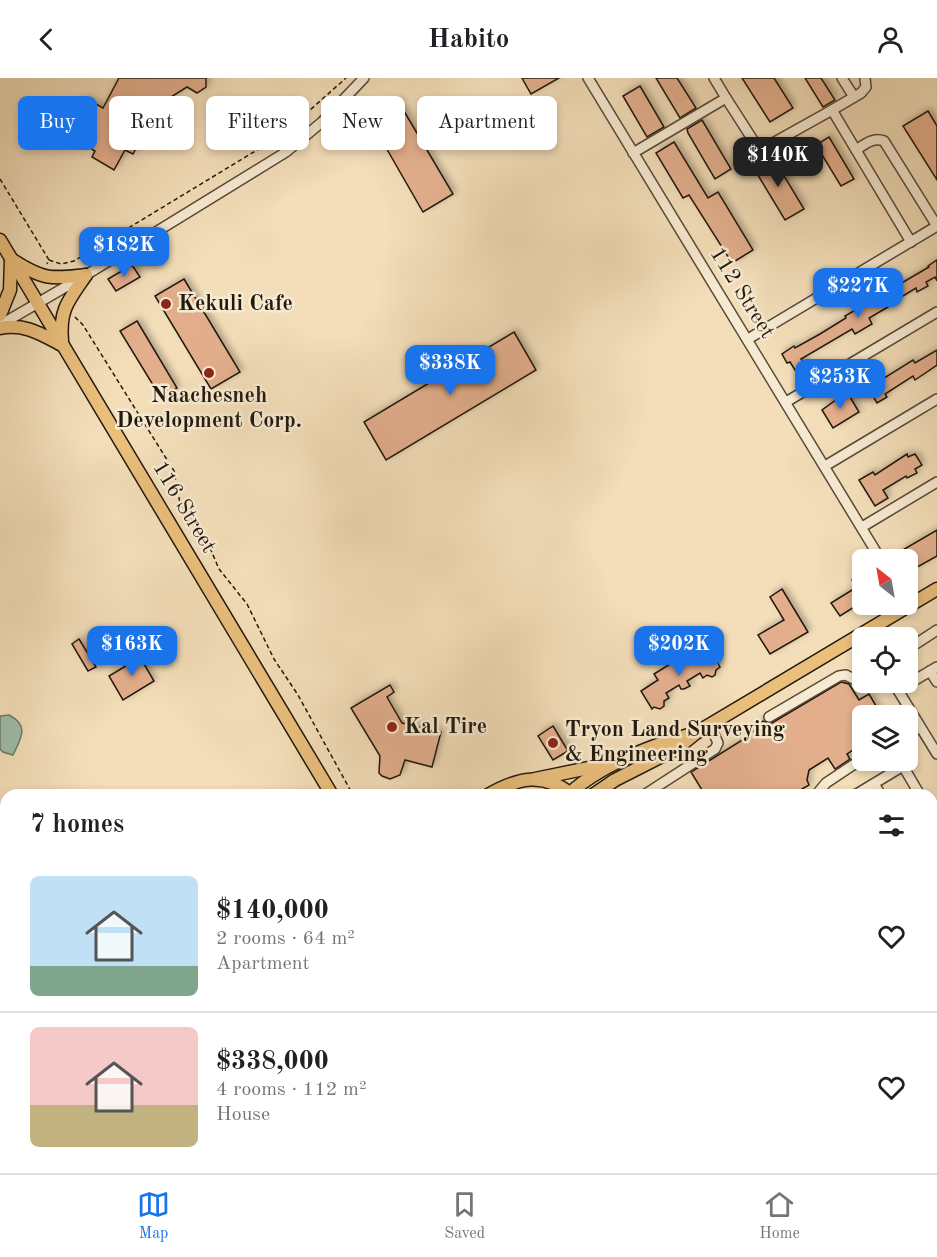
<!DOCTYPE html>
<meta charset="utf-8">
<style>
:root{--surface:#fff;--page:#f6f6f6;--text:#202124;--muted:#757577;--line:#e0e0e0;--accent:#1a73e8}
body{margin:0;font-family:"Old Standard TT",serif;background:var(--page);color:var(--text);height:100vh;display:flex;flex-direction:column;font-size:22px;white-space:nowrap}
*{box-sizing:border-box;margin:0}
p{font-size:20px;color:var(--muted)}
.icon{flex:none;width:33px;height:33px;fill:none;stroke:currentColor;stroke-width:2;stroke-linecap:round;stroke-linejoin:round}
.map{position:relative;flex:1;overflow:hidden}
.side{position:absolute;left:0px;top:711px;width:938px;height:384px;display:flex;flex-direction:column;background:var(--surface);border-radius:18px 18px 0 0;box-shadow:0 3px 9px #0003}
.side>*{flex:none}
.banner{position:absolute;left:18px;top:18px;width:600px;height:54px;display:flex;gap:12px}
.needle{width:39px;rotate:329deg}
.buttons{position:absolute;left:852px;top:471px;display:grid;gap:12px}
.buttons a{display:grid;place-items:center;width:66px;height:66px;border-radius:9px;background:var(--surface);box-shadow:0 3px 9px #0003;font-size:30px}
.price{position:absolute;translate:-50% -51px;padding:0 14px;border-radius:12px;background:var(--accent);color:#fff;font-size:20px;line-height:39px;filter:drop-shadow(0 2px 3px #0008)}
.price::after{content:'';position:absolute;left:50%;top:36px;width:18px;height:14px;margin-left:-9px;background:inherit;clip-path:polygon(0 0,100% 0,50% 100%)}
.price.current{background:#222;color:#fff}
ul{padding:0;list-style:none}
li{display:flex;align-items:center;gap:18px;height:150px;padding:0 30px}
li+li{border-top:2px solid var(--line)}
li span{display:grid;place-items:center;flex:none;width:168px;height:120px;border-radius:9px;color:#555}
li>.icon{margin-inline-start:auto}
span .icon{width:72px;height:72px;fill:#fffc;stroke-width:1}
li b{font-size:26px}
h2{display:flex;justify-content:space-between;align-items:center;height:72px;padding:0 30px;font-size:26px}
.tag{padding:0 21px;border-radius:9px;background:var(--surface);box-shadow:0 3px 9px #0003;font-size:21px;line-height:54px}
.tag.current{background:var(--accent);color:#fff}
header{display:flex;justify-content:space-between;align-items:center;height:78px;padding:0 30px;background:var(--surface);font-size:27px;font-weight:700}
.tab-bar{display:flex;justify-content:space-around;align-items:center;height:84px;border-top:2px solid var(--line);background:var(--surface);font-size:16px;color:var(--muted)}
.tab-bar a{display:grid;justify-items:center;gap:3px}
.tab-bar .current{color:var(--accent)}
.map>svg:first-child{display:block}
</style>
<header><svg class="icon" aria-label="back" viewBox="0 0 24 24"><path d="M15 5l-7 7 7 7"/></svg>Habito<svg class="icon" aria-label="person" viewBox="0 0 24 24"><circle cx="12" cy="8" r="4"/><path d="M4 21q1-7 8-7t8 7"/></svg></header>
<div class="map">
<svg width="937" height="1095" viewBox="0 0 937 1095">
<defs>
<filter id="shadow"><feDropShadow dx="3" dy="-3" stdDeviation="3" flood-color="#0004"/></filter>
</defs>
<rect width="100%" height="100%" fill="#f3deb9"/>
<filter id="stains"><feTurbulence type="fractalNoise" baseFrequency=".00333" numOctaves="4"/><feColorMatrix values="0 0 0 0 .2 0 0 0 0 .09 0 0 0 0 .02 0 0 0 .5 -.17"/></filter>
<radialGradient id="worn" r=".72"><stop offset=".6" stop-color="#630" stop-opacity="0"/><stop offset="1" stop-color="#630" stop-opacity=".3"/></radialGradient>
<path fill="#9dbdaa" stroke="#6c7b6b" stroke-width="1.5" d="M 9,637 C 30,648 21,660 13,677 L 3,674 L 0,671 L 0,638 Z"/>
<g fill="#e2ae8c" stroke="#22190d" stroke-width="1.5" filter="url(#shadow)">
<polygon points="119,0 206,0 206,9 197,15 187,9 155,29 151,38 157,41 143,65 140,63 133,76 125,72 114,92 92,79 95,73 85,67 86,64 65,52 80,23 85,25 87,21 103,30"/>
<polygon points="522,0 559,0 531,16"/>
<polygon points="656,0 677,0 696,30 680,40"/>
<polygon points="742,0 774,0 793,30 770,44"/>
<polygon points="805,0 821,0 835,22 823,29"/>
<polygon points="640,8 664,49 647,59 623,18"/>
<polygon points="398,23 453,116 423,134 369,40"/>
<polygon points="928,33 937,48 937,102 903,48"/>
<polygon points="702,42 731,91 715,101 688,55 687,51"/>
<polygon points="829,59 854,101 841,108 816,67"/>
<polygon points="674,64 708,120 718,114 753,172 732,185 689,117 683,120 656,75"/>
<polygon points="772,78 804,131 785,142 753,89"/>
<polygon points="937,182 937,203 935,199 926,204 928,208 917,214 916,210 888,227 888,229 869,240 872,246 855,256 852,251 801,281 810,294 800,300 790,284 787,285 782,276 794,268 795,270 820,256 846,240 845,238 929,189 928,188"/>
<polygon points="132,187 140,199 116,213 108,201"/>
<polygon points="184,201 240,294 211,311 155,218"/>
<polygon points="137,243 177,310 161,320 120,253"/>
<polygon points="514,254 536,292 386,382 364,344"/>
<polygon points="937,272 937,287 915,302 913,298 885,316 887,319 877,325 867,308 877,302 878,304 913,282 915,285"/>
<polygon points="847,314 859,334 833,350 822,332"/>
<polygon points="907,376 908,379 915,376 922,387 915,391 917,395 907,400 906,398 883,412 888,420 875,428 859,402 873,394 875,397"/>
<polygon points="937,452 937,478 912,492 908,482 906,482 901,473"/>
<polygon points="862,495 862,524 840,538 831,525 857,509 852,502"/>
<polygon points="782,511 808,554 770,576 758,557 784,542 770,519"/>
<polygon points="79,561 96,589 88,593 72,566"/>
<polygon points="710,571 720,589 716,592 715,597 712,599 707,597 703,600 700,595 687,603 690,608 684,611 681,611 679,607 666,615 669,620 664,623 664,628 660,631 654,629 652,631 641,613 658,602 654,596 688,575 692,581"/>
<polygon points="137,574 154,603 123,622 109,598 126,588 123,582"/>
<polygon points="841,604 849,606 859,622 869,616 882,638 862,638 862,666 847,676 850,681 835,691 828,680 809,692 807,702 809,707 792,717 705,717 691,694 744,661 743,659 755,652 753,649 763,643 767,645 772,645"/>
<polygon points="390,607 394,614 387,619 402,645 441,654 432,689 405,682 400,697 390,701 382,698 379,695 380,678 351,630"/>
<polygon points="553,648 568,673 553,682 538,658"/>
</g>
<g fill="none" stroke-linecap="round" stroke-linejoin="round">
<g stroke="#564a38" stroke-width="12">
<g id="minor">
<polyline points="588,0 881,482"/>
<polyline points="842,0 854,19"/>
<polyline points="726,20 758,70 764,70 832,32 911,164"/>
<polyline points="832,32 861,15 866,9 865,0"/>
<path d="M 856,72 C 865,66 873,59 884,63 L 937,148"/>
<polyline points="633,75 726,20 714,0"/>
<polyline points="0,247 86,197 286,74 322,44 364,0"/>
<polyline points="748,261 937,148"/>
<polyline points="786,324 937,234"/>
<polyline points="825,388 937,321"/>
<polyline points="862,449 937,404"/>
<polyline points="908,571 937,552"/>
<polyline points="930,593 937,604"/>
<polyline points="893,604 937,676"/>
<polyline points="898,612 937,589"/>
<polyline points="769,639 839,598 846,597 859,604 862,603"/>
<polyline points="908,656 920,649"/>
<polyline points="874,706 881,717"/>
<polyline points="644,717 715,671 718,665 710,647"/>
<polyline points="816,717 826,705 862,681"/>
<polyline points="855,717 903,688 920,717"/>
<polyline points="932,736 937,745"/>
<polyline points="932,801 935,807"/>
<polyline points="0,823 6,823"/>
<polyline points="932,836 937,836"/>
<polyline points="932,946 937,946"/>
<polyline points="0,1072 6,1069"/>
<polyline points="550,1089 553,1095"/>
</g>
</g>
<g stroke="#22190d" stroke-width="15">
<g id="major">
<polyline points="0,162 332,717"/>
<path d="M 0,237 L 10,212 L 11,181 C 43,202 50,201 86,197"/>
<path d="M 0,250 C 24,245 41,256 62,267"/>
<path d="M 62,263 C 59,231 69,222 86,197"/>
<polyline points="535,701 603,687"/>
<polyline points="493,715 516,717"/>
<path d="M 488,717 C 518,700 543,693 572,717"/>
<path d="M 568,717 C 598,688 652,667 692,656"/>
<polyline points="593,717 615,702 676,671 696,655 937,511"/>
</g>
</g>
<g stroke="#22190d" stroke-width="16">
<g id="highway">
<polyline points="0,876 6,876"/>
<polyline points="932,881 937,881"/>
<polyline points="0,895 6,895"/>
<polyline points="932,902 937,902"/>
</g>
</g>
<g stroke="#22190d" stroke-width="1.5" stroke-dasharray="4.5 3" stroke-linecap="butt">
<polyline points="0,101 49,182 47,186"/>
<polyline points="49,182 61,186 74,183 262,69 300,41 346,0"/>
<polyline points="75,239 83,247 174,393 180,425 210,470 219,491 247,526 274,581 298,617 353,717"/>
<polyline points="932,847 937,847"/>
<polyline points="510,1089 514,1095"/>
</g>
<use href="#minor" stroke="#f7ead2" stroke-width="9"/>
<use href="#major" stroke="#eabf7c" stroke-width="12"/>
<use href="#highway" stroke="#eabf7c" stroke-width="14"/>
</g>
<g fill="#8f2418" stroke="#f7ead2" stroke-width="2">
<circle cx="166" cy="226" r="6"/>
<circle cx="209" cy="295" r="6"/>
<circle cx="392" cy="649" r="6"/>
<circle cx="553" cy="665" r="6"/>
</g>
<g text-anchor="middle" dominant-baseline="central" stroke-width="5" stroke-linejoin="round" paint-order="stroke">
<g font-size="22" fill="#22190d" stroke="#f7ead2">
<text transform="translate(742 215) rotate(58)">112 Street</text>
<text transform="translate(184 429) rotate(59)">116 Street</text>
</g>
<g font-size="22" font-weight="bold" fill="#22190d" stroke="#f7ead2" text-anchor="start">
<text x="178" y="226">Kekuli Cafe</text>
<text x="209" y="318" text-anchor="middle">Naachesneh<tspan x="209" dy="25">Development Corp.</tspan></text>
<text x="404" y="649">Kal Tire</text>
<text x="565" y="652">Tryon Land Surveying<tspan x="565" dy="25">&amp; Engineering</tspan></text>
</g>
</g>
<rect width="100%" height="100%" filter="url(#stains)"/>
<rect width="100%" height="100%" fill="url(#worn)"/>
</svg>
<div class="buttons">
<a><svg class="needle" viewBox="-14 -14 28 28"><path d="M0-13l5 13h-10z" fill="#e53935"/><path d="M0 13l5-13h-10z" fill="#757577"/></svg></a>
<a><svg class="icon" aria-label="locate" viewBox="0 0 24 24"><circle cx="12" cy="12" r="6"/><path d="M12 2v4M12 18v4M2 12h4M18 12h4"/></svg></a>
<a><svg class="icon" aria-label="layers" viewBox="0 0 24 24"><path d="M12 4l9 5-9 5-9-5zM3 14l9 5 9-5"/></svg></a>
</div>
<b class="price current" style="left:778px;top:110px">$140K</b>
<b class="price" style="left:124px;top:200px">$182K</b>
<b class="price" style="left:858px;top:241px">$227K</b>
<b class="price" style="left:450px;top:318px">$338K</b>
<b class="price" style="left:840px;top:332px">$253K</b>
<b class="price" style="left:132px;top:599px">$163K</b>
<b class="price" style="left:679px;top:599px">$202K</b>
<div class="banner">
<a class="tag current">Buy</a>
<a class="tag">Rent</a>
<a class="tag">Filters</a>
<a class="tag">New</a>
<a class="tag">Apartment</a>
</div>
<section class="side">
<h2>7 homes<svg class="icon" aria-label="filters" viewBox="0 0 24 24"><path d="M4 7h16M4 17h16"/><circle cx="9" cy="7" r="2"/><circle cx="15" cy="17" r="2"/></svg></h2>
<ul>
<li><span style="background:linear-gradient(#bfe0f5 75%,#7fa58c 0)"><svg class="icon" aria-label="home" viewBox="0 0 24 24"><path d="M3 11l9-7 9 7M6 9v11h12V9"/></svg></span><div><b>$140,000</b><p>2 rooms · 64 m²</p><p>Apartment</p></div><svg class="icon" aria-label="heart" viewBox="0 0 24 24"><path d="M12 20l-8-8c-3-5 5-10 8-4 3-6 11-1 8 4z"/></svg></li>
<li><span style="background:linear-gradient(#f6c9c9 65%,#c2b280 0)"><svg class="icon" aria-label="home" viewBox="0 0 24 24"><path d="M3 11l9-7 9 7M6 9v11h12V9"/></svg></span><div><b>$338,000</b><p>4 rooms · 112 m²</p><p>House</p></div><svg class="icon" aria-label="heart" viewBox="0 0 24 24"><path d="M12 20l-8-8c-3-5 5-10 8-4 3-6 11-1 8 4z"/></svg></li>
</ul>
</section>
</div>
<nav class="tab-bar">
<a class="current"><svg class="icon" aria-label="map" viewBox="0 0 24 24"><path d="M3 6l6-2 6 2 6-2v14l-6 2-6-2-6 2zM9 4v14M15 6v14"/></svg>Map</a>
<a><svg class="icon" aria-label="saved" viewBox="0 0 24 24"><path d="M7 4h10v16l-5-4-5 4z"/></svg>Saved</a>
<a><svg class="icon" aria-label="home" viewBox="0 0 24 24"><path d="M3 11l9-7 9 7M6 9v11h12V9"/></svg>Home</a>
</nav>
